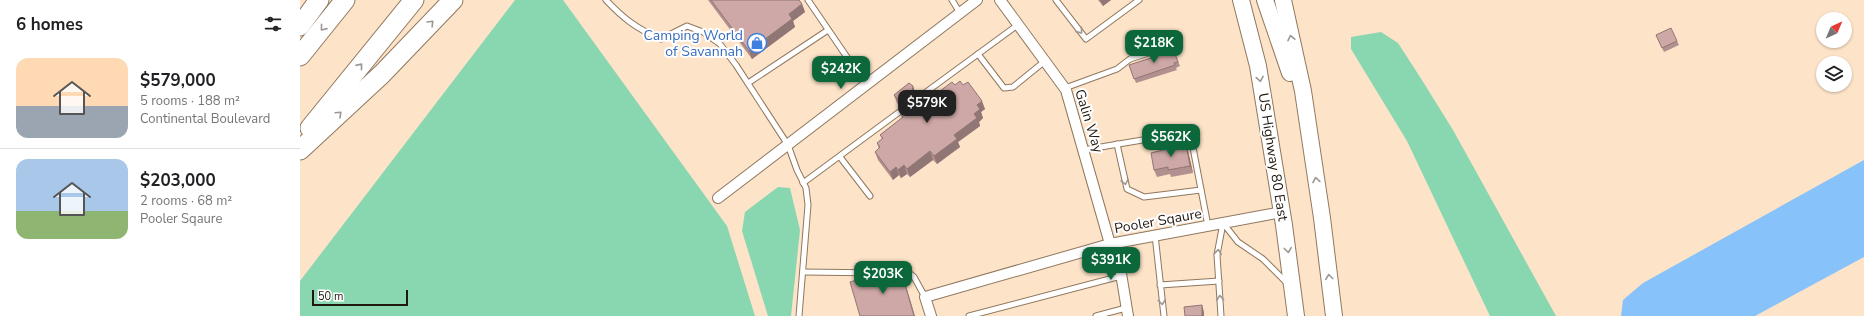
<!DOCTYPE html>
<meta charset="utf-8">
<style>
:root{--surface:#fff;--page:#f6f6f6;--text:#202124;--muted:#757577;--line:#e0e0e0;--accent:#0c683b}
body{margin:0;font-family:"Nunito Sans",sans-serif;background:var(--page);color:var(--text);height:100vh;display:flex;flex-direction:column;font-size:15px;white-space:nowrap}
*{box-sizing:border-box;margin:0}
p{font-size:13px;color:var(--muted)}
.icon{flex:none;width:22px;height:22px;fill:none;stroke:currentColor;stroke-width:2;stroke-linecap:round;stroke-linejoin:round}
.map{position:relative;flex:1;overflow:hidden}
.sheet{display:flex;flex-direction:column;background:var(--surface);width:300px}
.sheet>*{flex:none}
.needle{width:26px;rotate:44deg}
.buttons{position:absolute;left:1516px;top:12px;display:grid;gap:8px}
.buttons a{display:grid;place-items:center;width:36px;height:36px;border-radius:50%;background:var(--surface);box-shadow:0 1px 3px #0004;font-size:20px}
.scale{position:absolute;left:12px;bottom:10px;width:96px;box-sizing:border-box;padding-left:4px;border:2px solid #21180e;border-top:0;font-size:11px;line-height:14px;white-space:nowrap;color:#21180e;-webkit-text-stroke:3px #fff;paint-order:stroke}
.price{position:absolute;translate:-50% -34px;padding:0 9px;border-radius:8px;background:var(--accent);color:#fff;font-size:13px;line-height:26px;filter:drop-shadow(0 1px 2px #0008)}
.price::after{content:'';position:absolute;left:50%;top:24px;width:12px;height:9px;margin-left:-6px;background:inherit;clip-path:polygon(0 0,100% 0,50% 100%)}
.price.on{background:#222;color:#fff}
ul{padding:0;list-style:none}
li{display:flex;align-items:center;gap:12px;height:100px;padding:0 16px}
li+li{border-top:1px solid var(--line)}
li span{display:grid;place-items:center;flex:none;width:112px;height:80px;border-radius:12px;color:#555}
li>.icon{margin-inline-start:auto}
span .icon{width:48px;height:48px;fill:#fffc;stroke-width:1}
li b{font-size:17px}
h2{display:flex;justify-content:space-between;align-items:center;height:48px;padding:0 16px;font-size:17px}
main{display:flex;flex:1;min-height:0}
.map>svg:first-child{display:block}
</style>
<main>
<section class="sheet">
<h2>6 homes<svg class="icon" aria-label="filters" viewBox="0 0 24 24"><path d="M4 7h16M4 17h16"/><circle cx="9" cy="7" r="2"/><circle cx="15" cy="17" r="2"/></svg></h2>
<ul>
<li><span style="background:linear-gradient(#ffd9b3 60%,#9aa5b1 0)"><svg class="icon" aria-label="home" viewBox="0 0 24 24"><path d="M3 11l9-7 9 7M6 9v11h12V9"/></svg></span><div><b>$579,000</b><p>5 rooms · 188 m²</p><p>Continental Boulevard</p></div></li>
<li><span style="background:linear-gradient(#a9c7e8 65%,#8fb573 0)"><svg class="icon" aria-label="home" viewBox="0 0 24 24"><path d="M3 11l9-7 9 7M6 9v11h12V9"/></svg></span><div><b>$203,000</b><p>2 rooms · 68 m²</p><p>Pooler Sqaure</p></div></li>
</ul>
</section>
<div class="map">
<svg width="1564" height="316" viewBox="0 0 1564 316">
<rect width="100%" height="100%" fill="#fde3c8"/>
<g fill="#88d7b0">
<polygon points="215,0 263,0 427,226 455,316 0,316 0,281"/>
<polygon points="1081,32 1098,43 1120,77 1153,130 1256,316 1190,316 1107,141 1051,49 1051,37"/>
<polygon points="478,187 490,188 500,230 491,316 468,316 442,231 445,212"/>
</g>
<polygon fill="#88c2fa" points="1564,160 1564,257 1455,316 1321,316 1323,300 1343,283"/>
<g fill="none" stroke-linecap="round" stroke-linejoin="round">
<g stroke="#8f785f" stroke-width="7">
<g id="lane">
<path d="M 306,0 C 324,19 337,29 361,39 L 387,26 L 403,32 L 420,44 L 436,65 L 488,145 L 497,170 L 506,188 L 508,205 L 499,316"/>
<polyline points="508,0 566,85"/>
<polyline points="652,0 660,13"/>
<polyline points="756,0 786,39 839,0"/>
<polyline points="719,24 678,54 704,88 713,87 745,61"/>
<polyline points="448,83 528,30"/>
<polyline points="765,88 817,69 830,59 879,43"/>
<polyline points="618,98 678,54"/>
<polyline points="817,144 827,189 844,197 901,190"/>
<polyline points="783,150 890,132 908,226"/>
<polyline points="540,157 570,196"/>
<polyline points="503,183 602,110"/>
<polyline points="923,223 938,242 963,259 987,283"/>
<polyline points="855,235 864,316"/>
<polyline points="595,271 604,269 614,277 625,297"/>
<polyline points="503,272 584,273"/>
<polyline points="860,285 919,281"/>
<polyline points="669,316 821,276"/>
<polyline points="796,316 826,308"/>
<polyline points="921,316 917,255 923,223"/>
</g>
</g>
<g stroke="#8f785f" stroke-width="12">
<g id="street">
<polyline points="700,0 766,90 810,244"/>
<polyline points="418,198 677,0"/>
<polyline points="816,243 828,316"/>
<polyline points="631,316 625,297 810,244 982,212"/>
</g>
</g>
<g stroke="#8f785f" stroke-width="18">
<g id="primary">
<polyline points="941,0 958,66 984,225 996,316"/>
<polyline points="965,0 990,73"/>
<polyline points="983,0 1003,91 1022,218 1034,316"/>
</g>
</g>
<g stroke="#8f785f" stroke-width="21">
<g id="highway">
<polyline points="0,26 19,0"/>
<polyline points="0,56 45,0"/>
<polyline points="10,128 114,0"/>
<polyline points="0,150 82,74 153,0"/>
</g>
</g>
<use href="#lane" stroke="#fff" stroke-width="5"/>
<use href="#street" stroke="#fff" stroke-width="10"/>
<use href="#primary" stroke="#fff" stroke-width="16"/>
<use href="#highway" stroke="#fff" stroke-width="19"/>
</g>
<g fill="#b1908f">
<polygon points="408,0 499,0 502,4 505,12 493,21 495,27 452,59"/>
<polygon points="798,0 811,0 803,6"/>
<polygon points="1356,35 1377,41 1379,45 1364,52"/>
<polygon points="874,51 880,66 876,68 877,70 836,83 829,65 860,55"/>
<polygon points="655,85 663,85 685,109 681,112 683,118 679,122 680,126 658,142 660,147 637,164 633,160 610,177 607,174 601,178 599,175 593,180 578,160 575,152 579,149 577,143 582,139 580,135 602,118 601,114 604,111 602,107 600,107 597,103 594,95 615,93 622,98 628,100"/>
<polygon points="886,144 888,151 893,173 871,177 870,174 857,177 854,170"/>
</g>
<g fill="#907674">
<polygon points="800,0 811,0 803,6"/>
<polygon points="502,4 505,12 493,21 495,27 452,59 449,51 489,14"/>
<polygon points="613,86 616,95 612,92"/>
<polygon points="682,101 685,109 681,112 683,118 679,122 680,126 658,142 660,147 637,164 634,156 674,114 677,105"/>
<polygon points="886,144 888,151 893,173 890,166"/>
<polygon points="630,151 633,160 610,177 607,169"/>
<polygon points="604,165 607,174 601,178 598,170"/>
<polygon points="596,167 599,175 593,180 590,172"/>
<polygon points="600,267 603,276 615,316 614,316"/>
<polygon points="902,305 904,312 904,316 902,316"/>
</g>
<g fill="#cea8a6" stroke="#907674">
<polygon points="411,0 499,0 502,4 489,14 492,19 449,51"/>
<polygon points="1371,28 1377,41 1362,48 1356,35"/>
<polygon points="870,49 871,52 874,51 878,62 874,63 875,65 834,79 829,65 860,55 860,52"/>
<polygon points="660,81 663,85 668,82 682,101 677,105 680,109 674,114 677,118 654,135 657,139 634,156 630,151 607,169 604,165 598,170 596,167 590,172 575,152 580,147 577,143 583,138 580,135 603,117 601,114 605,110 601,105 602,100 597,99 594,95 609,83 613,86 612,92 617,93 622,98 625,96 628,100 652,82 655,85"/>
<polygon points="886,144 890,166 868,170 868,167 854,170 851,153"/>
<polygon points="600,267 614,316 560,316 550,282"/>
<polygon points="902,305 902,316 885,316 884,307"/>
</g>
<defs><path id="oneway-chevron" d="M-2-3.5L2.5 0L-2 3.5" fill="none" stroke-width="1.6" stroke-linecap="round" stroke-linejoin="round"/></defs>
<g stroke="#9b9793">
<use href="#oneway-chevron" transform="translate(131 23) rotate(-46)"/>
<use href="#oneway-chevron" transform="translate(23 28) rotate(129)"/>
<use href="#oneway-chevron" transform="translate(780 31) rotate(51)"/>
<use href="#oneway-chevron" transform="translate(991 38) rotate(-102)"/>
<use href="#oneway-chevron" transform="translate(60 66) rotate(-51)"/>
<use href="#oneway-chevron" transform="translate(960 79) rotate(80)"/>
<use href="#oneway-chevron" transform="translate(39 114) rotate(-43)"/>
<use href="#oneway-chevron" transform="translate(1016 180) rotate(-99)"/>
<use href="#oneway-chevron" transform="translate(825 182) rotate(78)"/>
<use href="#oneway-chevron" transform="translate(988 250) rotate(83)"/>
<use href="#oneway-chevron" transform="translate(918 252) rotate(-84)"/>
<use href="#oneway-chevron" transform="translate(1029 277) rotate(-97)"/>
<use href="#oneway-chevron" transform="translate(920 298) rotate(-94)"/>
<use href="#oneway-chevron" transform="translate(862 302) rotate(84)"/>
</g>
<defs>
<g id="shop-ring" transform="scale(1)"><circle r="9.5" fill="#fff" stroke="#3f7fe0" stroke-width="1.5"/><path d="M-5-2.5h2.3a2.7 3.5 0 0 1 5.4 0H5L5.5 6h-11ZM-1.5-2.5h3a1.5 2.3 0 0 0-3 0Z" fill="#3f7fe0"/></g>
</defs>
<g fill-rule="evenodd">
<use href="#shop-ring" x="457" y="43"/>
</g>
<g text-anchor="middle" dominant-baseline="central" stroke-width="4" stroke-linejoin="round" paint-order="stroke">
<g font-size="14" fill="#366cbe" stroke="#fff" text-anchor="end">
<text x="443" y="35">Camping World<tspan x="443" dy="16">of Savannah</tspan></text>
</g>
<g font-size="14" fill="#21180e" stroke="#fff">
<text transform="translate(789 121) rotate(73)">Galin Way</text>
<text transform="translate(973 157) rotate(81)">US Highway 80 East</text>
<text transform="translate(858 221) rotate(-10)">Pooler Sqaure</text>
</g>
</g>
</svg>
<div class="buttons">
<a><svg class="needle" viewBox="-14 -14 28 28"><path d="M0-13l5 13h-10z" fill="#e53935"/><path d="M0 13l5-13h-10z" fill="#757577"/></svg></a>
<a><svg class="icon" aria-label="layers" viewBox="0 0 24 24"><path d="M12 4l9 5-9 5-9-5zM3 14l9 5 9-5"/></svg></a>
</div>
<div class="scale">50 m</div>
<b class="price" style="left:854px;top:64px">$218K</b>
<b class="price" style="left:541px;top:90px">$242K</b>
<b class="price on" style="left:627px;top:124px">$579K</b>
<b class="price" style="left:871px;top:158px">$562K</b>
<b class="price" style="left:811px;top:281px">$391K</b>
<b class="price" style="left:583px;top:295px">$203K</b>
</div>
</main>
